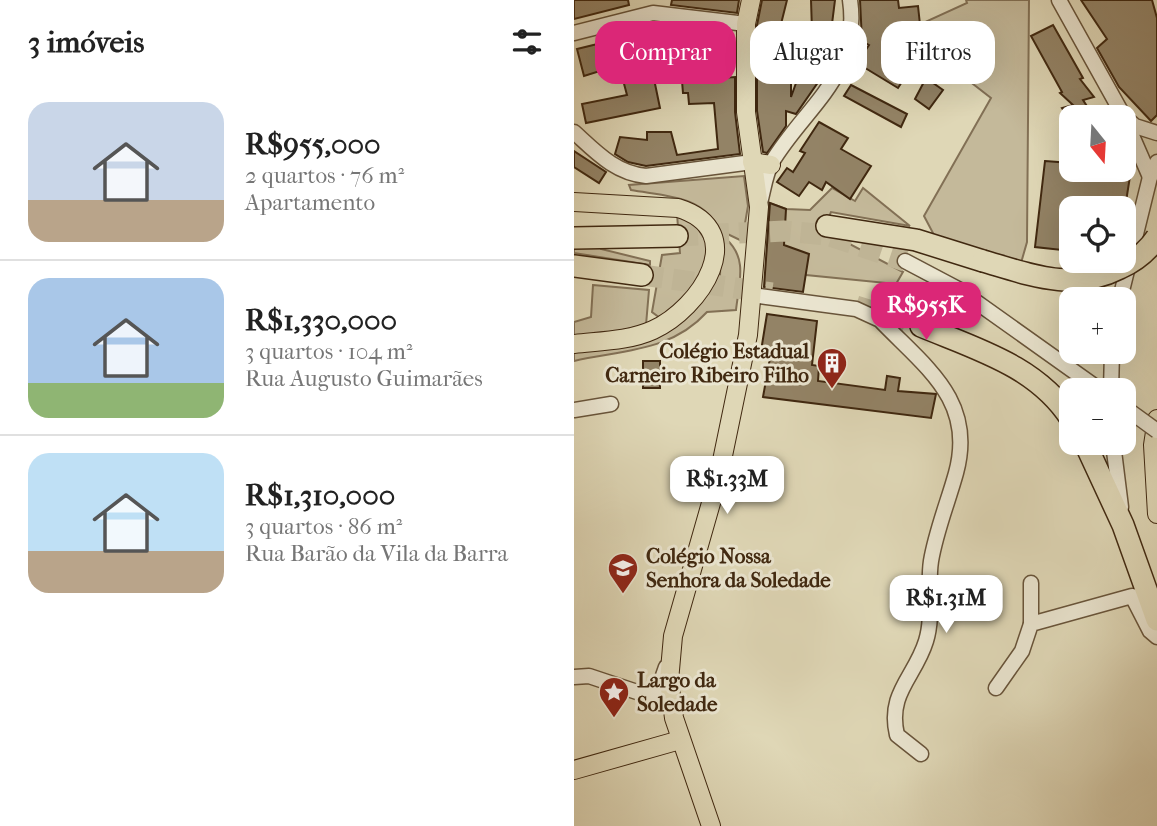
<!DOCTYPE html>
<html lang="pt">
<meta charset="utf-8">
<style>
:root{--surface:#fff;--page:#f2f2f2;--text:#222;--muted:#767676;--line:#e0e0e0;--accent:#db2777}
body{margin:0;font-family:"IM FELL French Canon",serif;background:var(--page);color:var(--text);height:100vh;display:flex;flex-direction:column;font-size:26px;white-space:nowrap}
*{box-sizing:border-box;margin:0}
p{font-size:23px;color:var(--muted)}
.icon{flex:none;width:38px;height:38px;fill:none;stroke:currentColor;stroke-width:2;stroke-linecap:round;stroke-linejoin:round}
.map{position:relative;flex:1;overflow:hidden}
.sheet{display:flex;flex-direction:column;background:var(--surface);width:574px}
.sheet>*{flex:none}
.guide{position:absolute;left:21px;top:21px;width:457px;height:63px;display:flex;gap:14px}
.needle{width:46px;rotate:162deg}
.buttons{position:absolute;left:485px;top:105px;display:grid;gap:14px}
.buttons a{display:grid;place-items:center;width:77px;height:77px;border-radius:14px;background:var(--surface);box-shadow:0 7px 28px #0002;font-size:35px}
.price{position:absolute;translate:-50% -60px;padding:0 16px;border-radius:14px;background:#fff;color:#222;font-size:23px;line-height:46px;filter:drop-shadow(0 2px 4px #0008)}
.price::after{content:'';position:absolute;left:50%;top:42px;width:21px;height:16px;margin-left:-10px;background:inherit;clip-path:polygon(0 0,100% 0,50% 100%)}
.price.on{background:var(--accent);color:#fff}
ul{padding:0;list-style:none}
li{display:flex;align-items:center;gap:21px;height:175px;padding:0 28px}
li+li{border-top:2px solid var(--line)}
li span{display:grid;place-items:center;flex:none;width:196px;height:140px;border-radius:21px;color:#555}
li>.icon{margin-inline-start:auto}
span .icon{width:84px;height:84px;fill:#fffc;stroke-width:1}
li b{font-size:30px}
h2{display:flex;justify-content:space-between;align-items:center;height:84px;padding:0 28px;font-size:30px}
.chip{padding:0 24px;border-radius:21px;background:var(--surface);box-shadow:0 7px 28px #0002;font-size:24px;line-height:63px}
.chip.on{background:var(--accent);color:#fff}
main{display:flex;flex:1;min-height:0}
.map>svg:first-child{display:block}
</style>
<main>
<section class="sheet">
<h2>3 imóveis<svg class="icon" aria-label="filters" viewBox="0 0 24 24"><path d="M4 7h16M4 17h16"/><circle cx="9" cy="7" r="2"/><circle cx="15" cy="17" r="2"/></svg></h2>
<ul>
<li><span style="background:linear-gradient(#c9d6e8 70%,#b9a48a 0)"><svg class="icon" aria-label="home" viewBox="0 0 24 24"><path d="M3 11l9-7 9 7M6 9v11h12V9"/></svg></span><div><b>R$955,000</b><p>2 quartos · 76 m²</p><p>Apartamento</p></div></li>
<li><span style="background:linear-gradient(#a9c7e8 75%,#8fb573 0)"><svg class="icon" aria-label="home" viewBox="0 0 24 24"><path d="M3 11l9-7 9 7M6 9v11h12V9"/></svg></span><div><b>R$1,330,000</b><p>3 quartos · 104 m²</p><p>Rua Augusto Guimarães</p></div></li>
<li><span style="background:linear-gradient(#bfe0f5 70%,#b9a48a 0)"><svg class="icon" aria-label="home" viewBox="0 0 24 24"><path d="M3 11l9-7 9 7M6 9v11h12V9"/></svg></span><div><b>R$1,310,000</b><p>3 quartos · 86 m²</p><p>Rua Barão da Vila da Barra</p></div></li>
</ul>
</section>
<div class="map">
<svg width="583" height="826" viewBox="0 0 583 826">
<rect width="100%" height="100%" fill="#dfd7b6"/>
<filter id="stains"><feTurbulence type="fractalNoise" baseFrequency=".00286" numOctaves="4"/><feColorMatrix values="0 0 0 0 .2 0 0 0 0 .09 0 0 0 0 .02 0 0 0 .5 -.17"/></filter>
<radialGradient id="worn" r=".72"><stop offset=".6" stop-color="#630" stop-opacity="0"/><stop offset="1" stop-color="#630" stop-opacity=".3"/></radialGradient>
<g fill="#c4b99a" stroke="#827055" stroke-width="2">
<polygon points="392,0 455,0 453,242 447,263 360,235 350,216 417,98 354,49 351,22 393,3"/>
<path d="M 170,176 L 174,206 L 168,241 L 145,230 C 130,195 90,196 57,190 L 55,185 Z"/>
<polygon points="258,188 281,201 289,188 336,226 257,212 249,230 329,272 322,284 192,271 195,203 212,209 236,210"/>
<polygon points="103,214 118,219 133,243 133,264 121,292 86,318 78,312 88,255 106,253"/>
<path d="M 147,239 L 152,239 C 174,258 165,283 162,310 L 133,312 C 97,352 48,350 0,361 L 0,352 L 92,331 L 132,296 L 146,276 Z"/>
<polygon points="26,241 27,249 76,261 76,265 0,253 0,242"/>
<polygon points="19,285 75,290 72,325 35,333 0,336 0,322 17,317"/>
</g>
<g fill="#938366" stroke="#402810" stroke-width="2">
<polygon points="0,0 54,0 55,5 0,19"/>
<polygon points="98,0 165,0 163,13 97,5"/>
<polygon points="188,0 213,0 203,40 217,40 217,97 231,58 236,60 241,31 238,31 237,0 261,0 258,24 268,26 264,47 256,65 222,114 212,111 212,126 193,153 189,152 183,111 183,25"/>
<polygon points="286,0 324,0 325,8 344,6 348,43 330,45 317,64 333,74 324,88 283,63 295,45 288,41"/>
<polygon points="507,0 578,0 583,18 583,115 577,121 545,87 523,48 533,39"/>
<polygon points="479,25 509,78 506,79 520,97 509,100 520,117 494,117 488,108 499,105 486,93 488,92 457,36"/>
<polygon points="100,29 102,44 148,40 150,58 104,61 106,75 80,79 86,108 12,123 8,104 53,95 45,65 10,76 3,49 56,36"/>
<polygon points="161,77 161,112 166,154 72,166 54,162 41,154 46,137 73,140 73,132 97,132 103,155 144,149 140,103 115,104 114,93 109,93 108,81"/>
<polygon points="352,78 369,90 355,109 341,99"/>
<polygon points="277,85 333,114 327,127 270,96"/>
<polygon points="245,122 274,138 267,149 297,166 276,199 252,182 248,190 235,182 225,196 203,182 213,168 219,172 231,153 226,151"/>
<polygon points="0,151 32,172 25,183 0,167"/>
<polygon points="471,161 497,163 497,170 557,170 551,208 497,208 497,251 461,247"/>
<polygon points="196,203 212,209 210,245 235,254 229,292 190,287"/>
<polygon points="193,314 243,321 238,365 245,366 244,381 311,390 313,376 326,378 324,391 362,394 357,418 189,397 196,358 186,357"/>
<rect x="69" y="361" width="17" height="27"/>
</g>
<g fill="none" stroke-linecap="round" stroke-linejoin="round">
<g stroke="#bfb495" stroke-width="21" stroke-dasharray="21 10" stroke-linecap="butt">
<polyline points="103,236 210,231 253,235 331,261"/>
<polyline points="68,275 198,293"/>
<polyline points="282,306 347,326"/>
</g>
<g stroke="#68543a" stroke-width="17">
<g id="minor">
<polyline points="485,0 549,115 576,177"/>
<polyline points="0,33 79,13 172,24"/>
<polyline points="552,118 561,126 583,133"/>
<path d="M 0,132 C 22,152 41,173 72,176 L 178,162"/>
<path d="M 187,199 C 190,187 192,173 198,162 C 231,107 287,75 276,0"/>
<polyline points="331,261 384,289 526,390"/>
<path d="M 178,295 L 282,309 L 306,320 C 351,367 402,400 382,473 C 374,502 362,531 357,561 C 353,587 360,615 352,641 C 341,677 313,693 323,735 L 347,754"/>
<polyline points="546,299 576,177 583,162"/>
<polyline points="537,390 538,352"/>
<polyline points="0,410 37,404"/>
<polyline points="539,443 547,507"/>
<polyline points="457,583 457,624"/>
<polyline points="0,677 15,676 75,696 84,690 92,667"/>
<polyline points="422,688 448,651 457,624 558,596 576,631 583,637"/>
</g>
</g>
<g stroke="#402810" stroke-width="20">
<g id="major">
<polyline points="178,162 197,165"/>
<path d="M 0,202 L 104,208 C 178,231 126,309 79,330 C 55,341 26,341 0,344"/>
<polyline points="583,419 579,445 583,514"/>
<polyline points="0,770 106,740"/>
<polyline points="137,826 100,718 95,681 99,636 145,475 174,335 185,207 172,112 172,24 177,0"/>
</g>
</g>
<g stroke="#402810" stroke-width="24">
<g id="highway">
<polyline points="253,226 342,240 409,261"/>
<polyline points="0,238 103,236"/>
<polyline points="0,266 68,275"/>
<path d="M 347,326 C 402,349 463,366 497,419"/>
<polyline points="511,443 549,525 583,620"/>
</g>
</g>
<use href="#minor" stroke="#eae5d0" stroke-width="14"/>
<use href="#major" stroke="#dfd7b6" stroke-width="18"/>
<use href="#highway" stroke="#dfd7b6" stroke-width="21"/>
<g stroke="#68543a" stroke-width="17" stroke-linecap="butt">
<polyline id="minor-bridge" points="550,407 583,431"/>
</g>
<g stroke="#402810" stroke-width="24" stroke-linecap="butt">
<path id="highway-bridge" d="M 409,261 C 457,275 499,292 546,268 C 561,261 574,251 583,237"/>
</g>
<use href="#minor-bridge" stroke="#eae5d0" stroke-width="14"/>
<use href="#highway-bridge" stroke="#dfd7b6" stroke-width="21"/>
</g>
<defs>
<g id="building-pin" transform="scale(1.575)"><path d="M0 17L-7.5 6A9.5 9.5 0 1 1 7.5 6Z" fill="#8f2418" stroke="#eae5d0"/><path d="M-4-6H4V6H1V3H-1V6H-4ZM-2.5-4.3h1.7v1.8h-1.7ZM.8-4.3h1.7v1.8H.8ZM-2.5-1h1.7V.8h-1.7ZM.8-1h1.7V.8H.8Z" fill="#fff"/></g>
<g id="school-pin" transform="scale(1.575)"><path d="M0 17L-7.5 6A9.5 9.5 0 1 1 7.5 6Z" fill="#8f2418" stroke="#eae5d0"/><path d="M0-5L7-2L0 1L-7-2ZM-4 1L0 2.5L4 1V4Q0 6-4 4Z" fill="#fff"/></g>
<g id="sight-pin" transform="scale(1.575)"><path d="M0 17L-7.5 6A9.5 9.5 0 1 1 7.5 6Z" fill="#8f2418" stroke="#eae5d0"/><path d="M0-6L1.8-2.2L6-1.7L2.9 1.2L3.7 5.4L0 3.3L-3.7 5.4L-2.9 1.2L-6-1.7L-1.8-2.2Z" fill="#fff"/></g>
</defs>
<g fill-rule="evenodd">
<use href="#building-pin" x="258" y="363"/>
<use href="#school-pin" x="49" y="568"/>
<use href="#sight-pin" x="40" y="692"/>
</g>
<g text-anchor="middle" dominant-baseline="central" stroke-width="6" stroke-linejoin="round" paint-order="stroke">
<g font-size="21" font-weight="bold" fill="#402810" stroke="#eae5d0" text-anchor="start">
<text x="235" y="351" text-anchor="end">Colégio Estadual<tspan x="235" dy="24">Carneiro Ribeiro Filho</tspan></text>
<text x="72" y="556">Colégio Nossa<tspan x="72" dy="24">Senhora da Soledade</tspan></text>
<text x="63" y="680">Largo da<tspan x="63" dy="24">Soledade</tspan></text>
</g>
</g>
<rect width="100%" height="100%" filter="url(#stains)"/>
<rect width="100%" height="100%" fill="url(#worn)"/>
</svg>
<div class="buttons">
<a><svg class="needle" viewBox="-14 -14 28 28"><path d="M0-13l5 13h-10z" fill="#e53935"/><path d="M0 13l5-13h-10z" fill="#767676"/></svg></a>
<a><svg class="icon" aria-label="locate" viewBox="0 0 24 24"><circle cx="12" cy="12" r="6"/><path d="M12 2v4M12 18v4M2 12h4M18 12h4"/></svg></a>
<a>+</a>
<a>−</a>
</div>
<b class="price on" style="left:352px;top:342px">R$955K</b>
<b class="price" style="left:153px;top:516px">R$1.33M</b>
<b class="price" style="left:372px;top:635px">R$1.31M</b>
<div class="guide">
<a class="chip on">Comprar</a>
<a class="chip">Alugar</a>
<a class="chip">Filtros</a>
</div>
</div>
</main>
